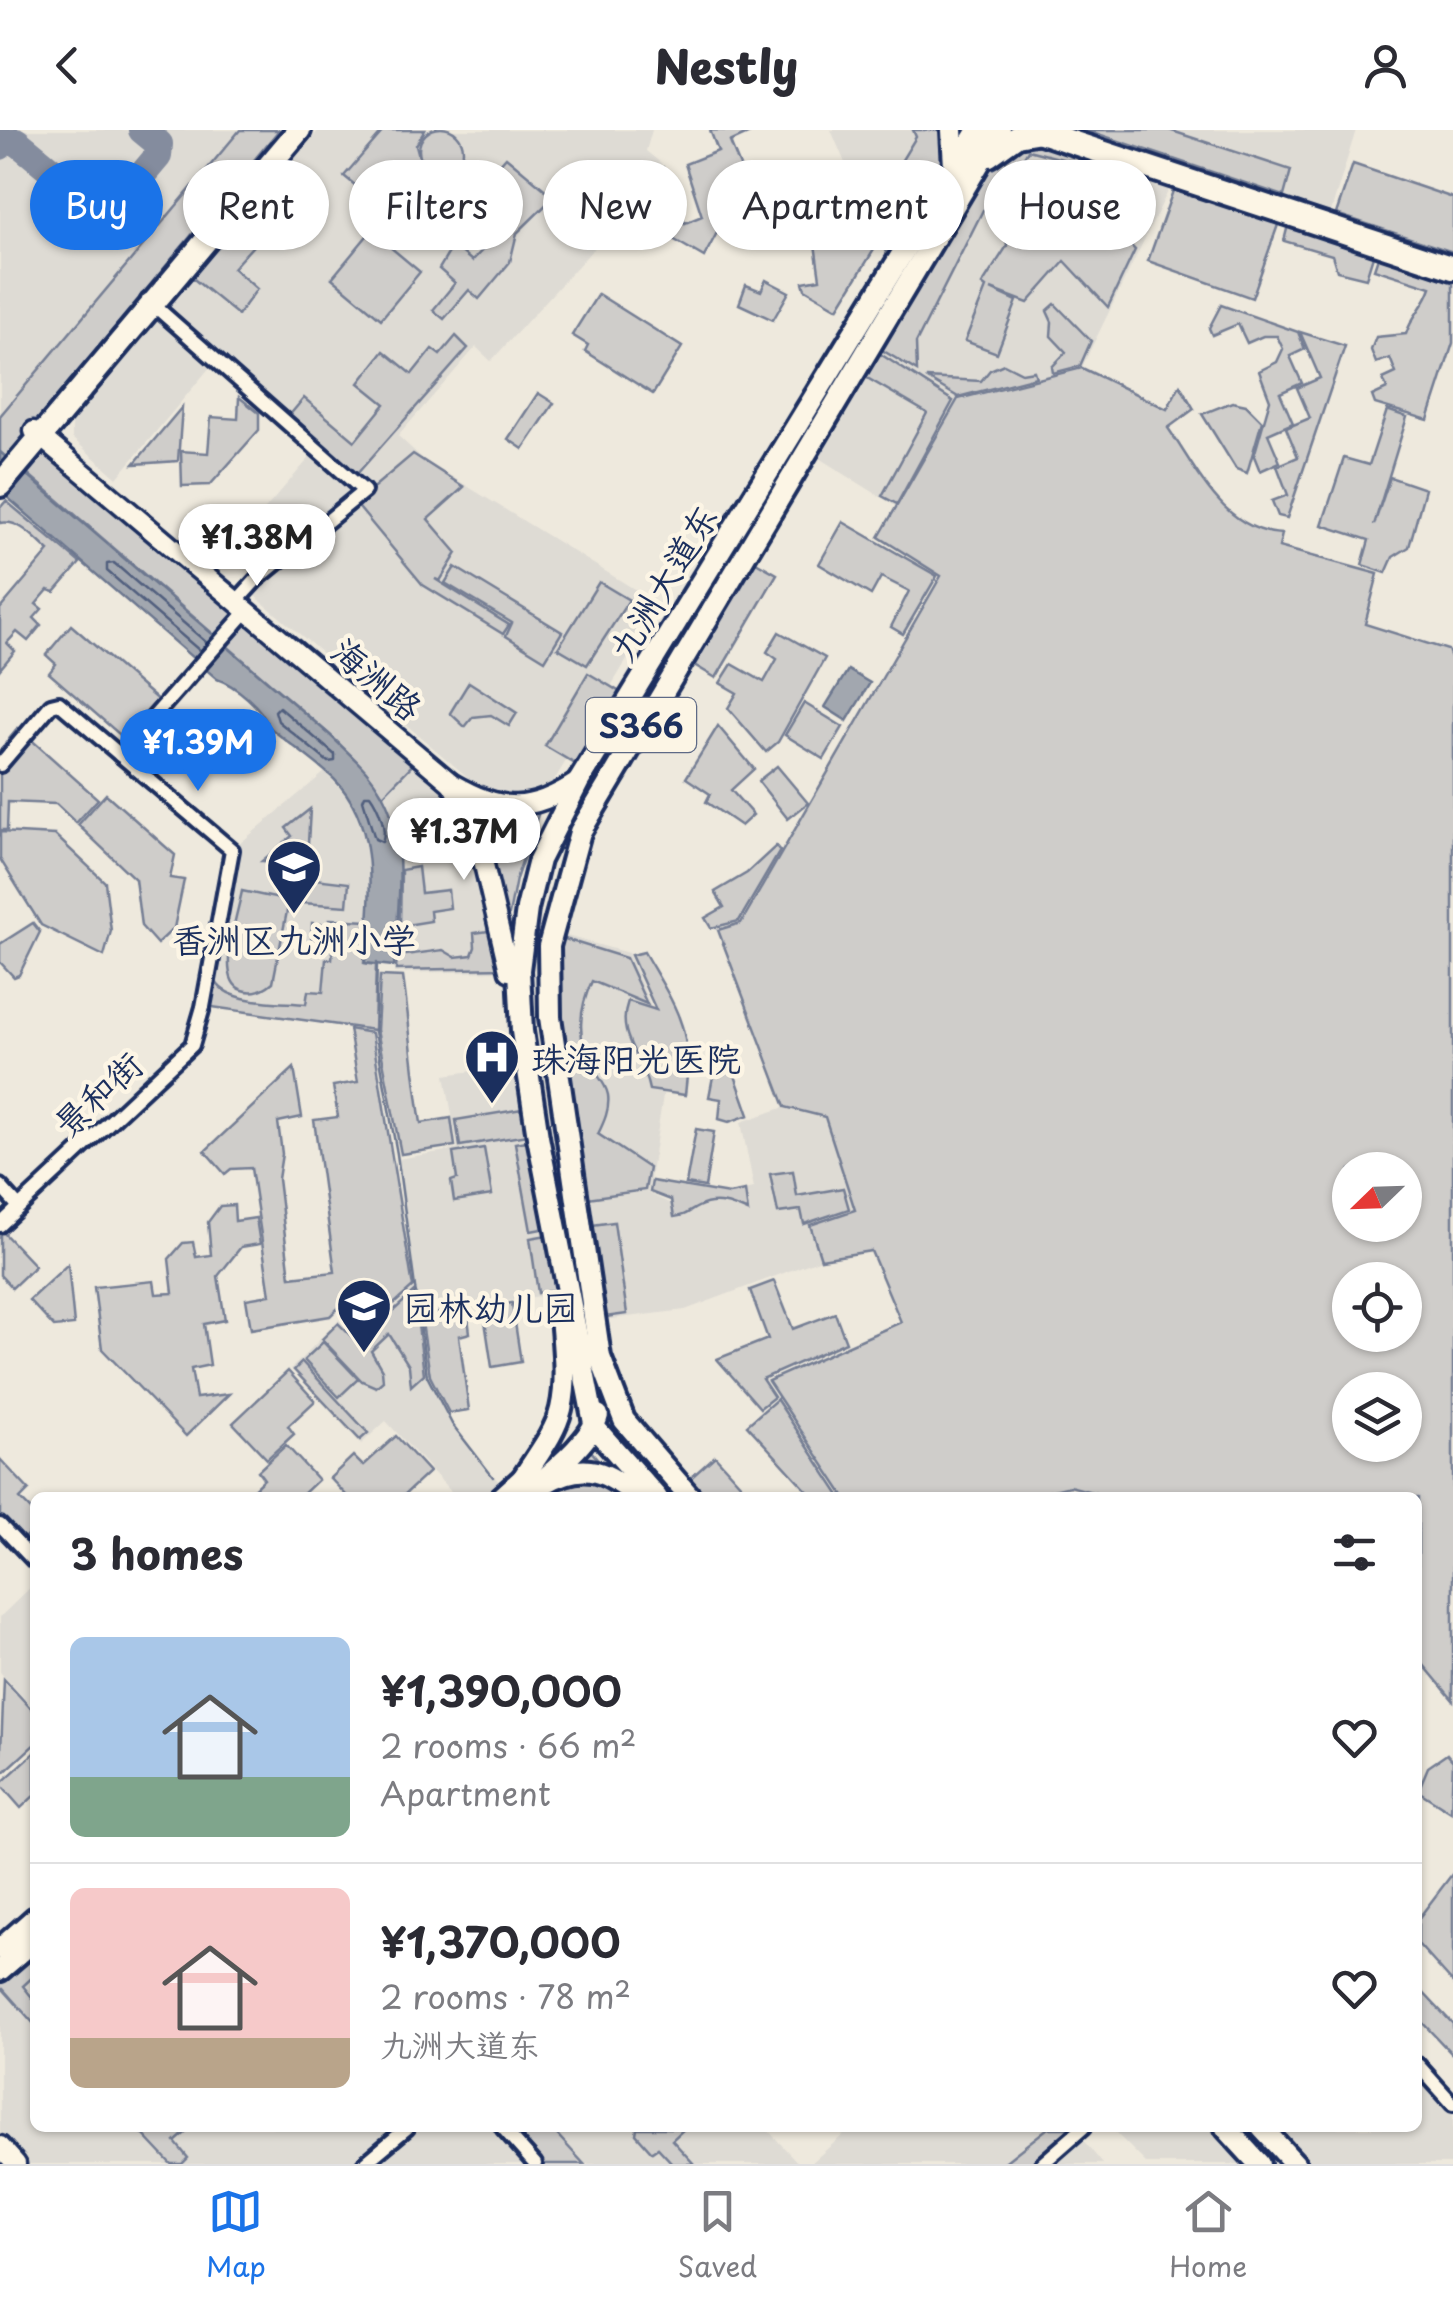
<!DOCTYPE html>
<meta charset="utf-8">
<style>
:root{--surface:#fff;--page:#f7f7f7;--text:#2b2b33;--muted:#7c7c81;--line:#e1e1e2;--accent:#1a73e8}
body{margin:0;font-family:"Playpen Sans","LXGW WenKai TC",sans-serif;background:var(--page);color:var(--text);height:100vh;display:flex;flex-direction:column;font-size:38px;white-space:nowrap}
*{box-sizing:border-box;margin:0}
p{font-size:32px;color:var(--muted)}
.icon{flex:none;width:55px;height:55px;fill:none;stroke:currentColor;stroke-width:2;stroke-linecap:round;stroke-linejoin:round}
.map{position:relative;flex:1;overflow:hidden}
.sheet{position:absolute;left:30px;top:1362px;width:1392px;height:640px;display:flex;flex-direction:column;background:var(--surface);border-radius:15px;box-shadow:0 2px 8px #0004}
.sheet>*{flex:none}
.hud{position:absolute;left:30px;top:30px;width:1395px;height:90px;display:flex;gap:20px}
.needle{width:65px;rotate:247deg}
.tools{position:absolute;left:1332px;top:1022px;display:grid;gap:20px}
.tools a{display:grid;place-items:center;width:90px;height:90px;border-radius:50%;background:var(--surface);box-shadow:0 2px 8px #0004;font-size:50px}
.price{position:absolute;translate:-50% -85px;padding:0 22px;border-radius:35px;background:#fff;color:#222;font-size:32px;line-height:65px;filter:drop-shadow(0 2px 5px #0008)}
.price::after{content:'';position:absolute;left:50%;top:60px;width:30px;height:22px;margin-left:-15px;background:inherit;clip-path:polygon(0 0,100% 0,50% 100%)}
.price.active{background:var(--accent);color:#fff}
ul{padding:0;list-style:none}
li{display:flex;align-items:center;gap:30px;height:250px;padding:0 40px}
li+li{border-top:2px solid var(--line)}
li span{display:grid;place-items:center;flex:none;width:280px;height:200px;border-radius:15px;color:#555}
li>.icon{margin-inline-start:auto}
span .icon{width:120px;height:120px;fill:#fffc;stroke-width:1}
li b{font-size:42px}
h2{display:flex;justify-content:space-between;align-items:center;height:120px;padding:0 40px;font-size:42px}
.chip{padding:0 35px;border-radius:45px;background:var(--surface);box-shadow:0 2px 8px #0004;font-size:35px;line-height:90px}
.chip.active{background:var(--accent);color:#fff}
header{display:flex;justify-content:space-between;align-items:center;height:130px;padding:0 40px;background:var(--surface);font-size:45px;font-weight:800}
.menu{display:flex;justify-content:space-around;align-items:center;height:140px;border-top:2px solid var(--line);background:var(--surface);font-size:28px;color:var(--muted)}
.menu a{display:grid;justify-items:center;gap:5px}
.menu .active{color:var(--accent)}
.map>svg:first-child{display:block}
</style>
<header><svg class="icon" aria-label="back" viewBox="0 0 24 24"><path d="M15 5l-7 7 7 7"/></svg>Nestly<svg class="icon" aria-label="person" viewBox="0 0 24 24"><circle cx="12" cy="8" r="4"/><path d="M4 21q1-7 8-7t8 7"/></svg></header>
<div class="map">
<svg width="1453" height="2034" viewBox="0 0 1453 2034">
<rect width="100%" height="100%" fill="#eee9dd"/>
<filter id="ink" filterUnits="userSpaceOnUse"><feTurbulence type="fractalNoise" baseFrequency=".01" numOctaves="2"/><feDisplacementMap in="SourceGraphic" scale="20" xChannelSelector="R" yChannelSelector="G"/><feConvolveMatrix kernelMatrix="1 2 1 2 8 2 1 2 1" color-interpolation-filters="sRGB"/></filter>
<g filter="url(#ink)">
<g fill="#dedbd4">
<polygon points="0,0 240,0 0,286"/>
<polygon points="319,0 652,0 646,21 662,34 606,105 491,231 476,217 398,306 423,329 660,475 552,654 529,666 488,661 471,650 255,466 256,458 368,366 162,179"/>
<polygon points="831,0 932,0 930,31 880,115"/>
<polygon points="1078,0 1356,0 1330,85"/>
<polygon points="1017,6 1175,47 1082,237 958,269 897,377 806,320"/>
<polygon points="151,184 211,236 117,348 72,308 72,280"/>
<polygon points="313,324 356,361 285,420 253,393"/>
<polygon points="421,627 474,692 509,841 394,843 400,738 394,699 383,665"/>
<polygon points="325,642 352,672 365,709 371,740 365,832 377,834 375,901 203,877 232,720"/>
<polygon points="552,802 628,823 670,920 648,1063 669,1073 754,1058 741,992 785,977 825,987 855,1081 811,1095 821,1129 685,1180 595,1191"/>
<polygon points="527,933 560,1163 419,1185 427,1247 452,1295 507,1362 501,1367 456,1367 386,1291 361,1314 291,1239 339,1190 359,1211 415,1157 398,1029 458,1019 445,945"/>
<polygon points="35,1453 35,1580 0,1542 0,1487"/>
<polygon points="35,1810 35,1998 766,1998 799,2034 0,2034 0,1840"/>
<polygon points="1418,1936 1453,1975 1453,2034 1295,2034 1262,1998 1418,1998"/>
<polygon points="851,1998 1083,1998 1077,2003 1103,2034 810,2034"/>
<polygon points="1111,1998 1226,1998 1259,2034 1147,2034"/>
</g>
<g fill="#cfcdca" stroke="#757e94" stroke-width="2.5" fill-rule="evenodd">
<circle cx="441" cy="20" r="22"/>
<polygon points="240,0 279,0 6,328 0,322 0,286"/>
<polygon points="384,0 425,0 416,15 422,37 397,67 374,46 361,60 344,46"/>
<polygon points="710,0 754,1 730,12 741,39 717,50 728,82 704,127 666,105 648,56 663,38 685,93 702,86 685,34 718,21"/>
<polygon points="913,0 949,0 950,37 894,130 887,125 855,51 880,66 916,7"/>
<polygon points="1086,0 1169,0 1291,40 1284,66"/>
<polygon points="1018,7 1089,21 1085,35 1028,20 996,75 983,80 916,213 917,241 872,214 980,34"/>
<path d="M 506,27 L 554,67 L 517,103 L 510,132 L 479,169 L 469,160 L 444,189 L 433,180 L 455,153 L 439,139 L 448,124 L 445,108 L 472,131 C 487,114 535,73 514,50 C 507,43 500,43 491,44 Z"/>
<polygon points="1353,34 1453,68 1453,122 1336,84"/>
<circle cx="497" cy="66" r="21"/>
<polygon points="848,47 877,115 838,178 805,159 803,152 820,149 813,100 832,103 835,83 823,58"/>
<polygon points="1175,55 1279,92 1252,168 1148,131"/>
<polygon points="1069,69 1089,72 1135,120 1108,177 1065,131 1028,173 991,159 1017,171 997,223 965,211 986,158 982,155 1007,116 1006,107 1030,95 1035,106 1054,110"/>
<polygon points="234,86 259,109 233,138 257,159 238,185 184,141"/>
<polygon points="1290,87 1376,116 1366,148 1337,141 1332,125 1284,111"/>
<polygon points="371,101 420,142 381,189 332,148"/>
<path d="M 1381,118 L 1453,141 L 1453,213 L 1428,290 L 1375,274 L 1372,266 L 1387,259 L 1383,249 L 1396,243 L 1390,228 L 1376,233 L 1371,220 L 1376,207 L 1406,204 C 1412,185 1425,176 1431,157 L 1374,139 Z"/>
<polygon points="766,150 789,162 773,190 739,174 746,155 761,161"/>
<polygon points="598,164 682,217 653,264 585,221 588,215 572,205"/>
<polygon points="1055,174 1091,211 1080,236 1053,243 1052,237 1066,222 1051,206 1052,192 1047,181"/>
<polygon points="1221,175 1298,202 1305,219 1290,226 1302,253 1280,263 1293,293 1268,304 1280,332 1260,341 1254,326 1270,270 1259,241 1277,232 1283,219 1277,206 1263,206 1247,213 1238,194 1212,205 1209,198"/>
<polygon points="1300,202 1345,216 1287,388 1278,386 1272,371 1288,365 1277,336 1298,327 1286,298 1310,288 1297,258 1320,248"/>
<polygon points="456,206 468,218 356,345 288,287 304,268 355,311 385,274 359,253 384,221 412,244 432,219 440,225"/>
<polygon points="871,218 953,271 897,374 882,366 927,283 857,242"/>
<polygon points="1004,234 1022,243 1034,241 1036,247 958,267 926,248 981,251 990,240"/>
<path d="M 1082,238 L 1167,279 L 1180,255 L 1194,279 L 1168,298 C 1198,341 1224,401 1282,404 L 1279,417 L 1378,444 L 1365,494 L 1448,520 L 1453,532 L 1453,1570 L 1418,1528 L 1418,1368 L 1114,1368 L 1070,1356 L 1021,1368 L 845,1367 L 768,1251 L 901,1192 L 871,1121 L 821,1129 L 810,1095 L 855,1080 L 825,987 L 785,977 L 718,800 L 741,793 L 941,446 L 879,407 L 958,269 ZM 1350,1040 L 1405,1040 L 1405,1095 L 1350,1095 ZM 1350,1150 L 1405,1150 L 1405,1205 L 1350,1205 ZM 1405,1260 L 1405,1315 L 1350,1315 L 1350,1260 Z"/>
<polygon points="538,263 554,273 523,319 508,309"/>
<polygon points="239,267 259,283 259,300 210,355 182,356 181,321 208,323 211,287 238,289"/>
<polygon points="1232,272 1246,275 1262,291 1247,343 1236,339 1202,284"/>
<polygon points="182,277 178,331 134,334"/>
<polygon points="1387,280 1407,287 1374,395 1390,347 1425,359 1409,417 1393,427 1386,443 1362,435 1369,410 1322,395 1344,328 1369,335"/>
<polygon points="45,322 132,384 420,627 383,665 366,641 330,605 27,343"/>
<polygon points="413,324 464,357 428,389 457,423 440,451 435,449 509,495 503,504 423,455 355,373"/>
<path d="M 6,371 L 80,433 L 55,462 L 48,460 L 36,474 L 42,479 L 34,488 L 41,495 L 28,511 L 17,502 L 7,513 L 15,521 L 0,539 L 0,479 L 49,421 C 35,409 20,389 0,393 L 0,378 Z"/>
<polygon points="843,392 937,446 903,504 891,497 909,461 881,447 871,465 819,434"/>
<polygon points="747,427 777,444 716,548 686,530"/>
<polygon points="455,437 562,502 545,530 506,506 512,493 445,453"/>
<polygon points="599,452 629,470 587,535 558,518"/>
<polygon points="71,495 160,572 127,611 49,543 56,534 46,525"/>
<polygon points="779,502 825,528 778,612 766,622 728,578 737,563 720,553 732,534 764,552 777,529 767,522"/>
<polygon points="588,543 625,565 582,638 545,616"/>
<polygon points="469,552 517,583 509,596 491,585 473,587 465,597 450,583"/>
<polygon points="804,573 843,597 824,629 785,605"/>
<polygon points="718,596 754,639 731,660 753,685 741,696 706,672 710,664 686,648"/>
<polygon points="18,598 98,669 76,693 56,674 8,672 7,700 0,700 0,620"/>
<polygon points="777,636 808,673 788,689 758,651"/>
<polygon points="106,664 175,725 170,748 184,750 174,798 157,814 141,796 135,749 78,695"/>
<polygon points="476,675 500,685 505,681 541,676 516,749 509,785 505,787 493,725 474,678"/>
<path d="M 310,679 L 306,748 L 349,753 L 347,776 L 302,773 C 301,749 288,731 262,731 L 292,706 L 286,698 Z"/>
<polygon points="0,702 55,705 105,752 111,801 104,826 41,795 0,729"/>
<polygon points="776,716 780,721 739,791 711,798 705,788 724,777 715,762 747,743"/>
<polygon points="418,737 421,763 448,760 450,778 430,781 431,791 400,796 401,740"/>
<path d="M 242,761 L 289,771 L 273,852 C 265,859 254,864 243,860 C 214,852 238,783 242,761 Z"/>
<path d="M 330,789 L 367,791 L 364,833 L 376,835 L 374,900 L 205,876 L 214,848 C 224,875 280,871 306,874 L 308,861 L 323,862 L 326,829 L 332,829 L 333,819 L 311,817 L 312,793 L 329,795 Z"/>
<polygon points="33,793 40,802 19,845 14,847 0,832 0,814"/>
<polygon points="496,800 505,838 396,840 397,826 443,820 455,827 472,825 475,817 474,803"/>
<path d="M 555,806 L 626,828 L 647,874 L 592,851 C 579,878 576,910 592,937 C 598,946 606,954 608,965 C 610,979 604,992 598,1004 L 649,1038 L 645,1060 L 580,1069 L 553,888 Z"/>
<path d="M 644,822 C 676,878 694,899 685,965 L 649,960 C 643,926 615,907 628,871 L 656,880 L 631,825 Z"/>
<path d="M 380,846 L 403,847 C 410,896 413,944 421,993 L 451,988 L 455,1016 L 401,1024 L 377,900 Z"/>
<polygon points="349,899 372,903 413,1157 386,1181 361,1156 330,1186 251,1199 246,1169 270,1165 251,1038 231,1039 225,1044 205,1021 294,938 302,987 278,992 282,1024 278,1049 290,1147 335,1142 314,990 338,987 333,956 358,952"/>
<polygon points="714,916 725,917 749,985 729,992 719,989 721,969 709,967 715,936"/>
<polygon points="528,978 533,1004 460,1016 456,990"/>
<polygon points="696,999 714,1002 705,1057 686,1054"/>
<polygon points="536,1009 552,1097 531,1101 515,1013"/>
<polygon points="484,1018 492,1065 454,1071 451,1051 457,1049 453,1023"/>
<polygon points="793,1041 797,1066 843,1058 849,1079 804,1094 801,1080 778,1083 770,1044"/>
<path d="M 652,1051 L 729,1064 L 745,1061 L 748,1082 C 732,1075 716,1068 698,1077 C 688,1082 686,1086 674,1087 L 671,1070 L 650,1062 Z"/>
<polygon points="234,1075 235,1091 256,1088 260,1114 241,1117 218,1146 225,1190 204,1194 210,1235 191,1239 196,1268 229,1264 186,1306 102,1219 94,1157 154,1151 156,1164 173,1163 169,1129 183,1113 193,1112 196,1127 211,1125 208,1092 220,1076"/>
<polygon points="614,1092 627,1184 598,1188 585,1096"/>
<polygon points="0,1099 35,1136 12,1158 0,1145"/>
<polygon points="553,1104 556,1160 538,1163 530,1108"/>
<polygon points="68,1134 74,1195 54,1197 29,1170"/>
<polygon points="774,1151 793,1199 835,1183 846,1212 762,1249 774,1267 760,1278 717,1229 768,1209 750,1160"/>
<polygon points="414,1162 424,1244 411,1256 409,1236 389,1204 371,1221 382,1240 383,1251 376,1257 362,1251 322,1209 338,1193 358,1213"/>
<polygon points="512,1173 521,1232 492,1237 483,1178"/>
<polygon points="467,1179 470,1203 459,1206 469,1280 449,1283 430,1246 421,1186"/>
<polygon points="323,1212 358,1249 339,1267 304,1230"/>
<polygon points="302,1232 368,1303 360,1310 294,1240"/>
<polygon points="288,1241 315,1271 288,1296 294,1304 267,1329 233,1293"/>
<polygon points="777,1269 777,1270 841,1367 813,1367 747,1295"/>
<polygon points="396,1306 429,1342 402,1367 348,1367 330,1348 353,1326 363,1336"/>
<polygon points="584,1313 603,1335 617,1326 654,1368 525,1368"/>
<polygon points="286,1315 318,1350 300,1367 245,1367 264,1349 258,1341"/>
<polygon points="715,1326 752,1367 696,1367 684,1354"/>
<polygon points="0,1329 29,1360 20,1369 35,1384 35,1397 21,1411 0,1389"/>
<polygon points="4,1549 35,1583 35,1614 0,1646"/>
<polygon points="35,1622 35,1665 21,1678 0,1654"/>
<polygon points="1447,1624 1453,1631 1451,1682 1418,1661 1428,1637"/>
<polygon points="1453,1743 1453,1853 1418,1814 1418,1789"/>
<polygon points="35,1813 35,1845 23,1856 35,1871 35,1895 3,1859 0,1860 0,1843"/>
<polygon points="1418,1857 1453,1894 1453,1925 1418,1888"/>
<polygon points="144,1998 191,1998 175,2012 188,2028 182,2034 171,2034 140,2001"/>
<polygon points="507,1998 551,1998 584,2034 539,2034"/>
<polygon points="637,1998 685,1998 672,2010 694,2034 673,2034 658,2018 652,2022 636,2004"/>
<polygon points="1048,1998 1078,1998 1036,2034 1002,2034"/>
</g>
<g fill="#a2a7af" stroke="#6c778f" stroke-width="2.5">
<path d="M 0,322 L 330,605 C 348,623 370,641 382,664 C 410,714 397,782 394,836 L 365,833 C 369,772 382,697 334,649 C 314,630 289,614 268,596 C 263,578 235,555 217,549 L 0,361 Z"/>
<polygon points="848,540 870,553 847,591 825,577"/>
</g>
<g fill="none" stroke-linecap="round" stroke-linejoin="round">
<g stroke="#515f7e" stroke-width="2.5">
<polyline points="200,521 107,441 107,434 114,433 207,513"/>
<polygon points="279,577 335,625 335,631 328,632 278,591 275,581"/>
<path d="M 365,665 L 370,665 C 378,676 388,700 382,712 L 375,709 L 363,670 Z"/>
</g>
<polyline stroke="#6c778f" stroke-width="2.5" points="377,833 375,901 397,1024 427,1246 452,1294 493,1347"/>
<polyline stroke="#848c9e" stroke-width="28" points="0,16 4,12 16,11 100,80 111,82 158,26 159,14 142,0"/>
<g stroke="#1b2f5e" stroke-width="20">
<g id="street">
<polyline points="148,170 364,361 256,450 236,472"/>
<polyline points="120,625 247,481"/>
<polyline points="0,1056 19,1077"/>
<polyline points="0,1095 192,915 203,877 232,720 59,573 51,575 0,635"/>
<polyline points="0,1395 35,1432"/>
<polyline points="1418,1935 1453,1974"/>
<polyline points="503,1998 535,2034"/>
<polyline points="364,2034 407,1998"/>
<polyline points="1042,2034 1083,1998"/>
</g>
</g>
<g stroke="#1b2f5e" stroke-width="25">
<g id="secondary">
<path d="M 34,301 L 451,653 C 502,682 529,684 579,651"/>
<polyline points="451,653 474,692 509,841"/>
<polyline points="0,2016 16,2034"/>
</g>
</g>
<g stroke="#1b2f5e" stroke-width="28">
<g id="primary">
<polyline points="952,0 954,37"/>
<polyline points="989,26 1017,6 1041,2"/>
<path d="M 523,1348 C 536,1327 555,1304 561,1279 C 568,1249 563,1215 561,1185"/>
<path d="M 545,1353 C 586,1329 606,1342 640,1368"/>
<polyline points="501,1368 531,1341"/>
<path d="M 523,1368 C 545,1347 591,1313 598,1285"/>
<polyline points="657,1368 595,1298 538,1007 522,901 519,840 527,779 539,730 579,651 978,0"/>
<polyline points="691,1368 624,1290 600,1227 550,887 549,816 580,702 999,0"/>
<polyline points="0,1819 35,1788"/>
<polyline points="0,1840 35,1810"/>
<polyline points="1226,1998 1259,2034"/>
<polyline points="1262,1998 1295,2034"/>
</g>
</g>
<g stroke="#1b2f5e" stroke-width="30">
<g id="highway">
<polyline points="1035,0 1453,138"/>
<polyline points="0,355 299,0"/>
</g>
</g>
<use href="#street" stroke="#fcf5e5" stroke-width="12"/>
<use href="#secondary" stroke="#fcf5e5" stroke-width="18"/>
<use href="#primary" stroke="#fcf5e5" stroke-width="20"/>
<use href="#highway" stroke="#fcf5e5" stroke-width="22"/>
</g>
</g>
<defs>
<g id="school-pin" transform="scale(2.875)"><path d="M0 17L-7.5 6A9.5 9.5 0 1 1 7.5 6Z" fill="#1b2f5e" stroke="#fcf5e5"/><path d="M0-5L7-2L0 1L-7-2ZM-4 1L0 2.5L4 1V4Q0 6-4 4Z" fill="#fff"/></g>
<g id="hospital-pin" transform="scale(2.875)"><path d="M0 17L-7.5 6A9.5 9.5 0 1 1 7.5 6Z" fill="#1b2f5e" stroke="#fcf5e5"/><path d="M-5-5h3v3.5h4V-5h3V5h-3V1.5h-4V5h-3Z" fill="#fff"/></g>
</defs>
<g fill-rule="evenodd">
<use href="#school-pin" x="294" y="737"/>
<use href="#hospital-pin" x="492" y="927"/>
<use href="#school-pin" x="364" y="1176"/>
</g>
<g text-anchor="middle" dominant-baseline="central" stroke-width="9" stroke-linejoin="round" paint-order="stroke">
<rect fill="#fcf5e5" stroke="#5e6a86" stroke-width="2.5" x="586" y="568" width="110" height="54" rx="8"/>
<g font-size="32" font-weight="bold" fill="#1b2f5e">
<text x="641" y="595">S366</text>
</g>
<g font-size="35" fill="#1b2f5e" stroke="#fcf5e5">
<text transform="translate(662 452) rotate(-59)">九洲大道东</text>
<text transform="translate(378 548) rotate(40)">海洲路</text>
<text transform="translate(97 963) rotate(-43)">景和街</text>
</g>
<g font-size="35" fill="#1b2f5e" stroke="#fcf5e5" text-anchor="start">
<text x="294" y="808" text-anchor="middle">香洲区九洲小学</text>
<text x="531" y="927">珠海阳光医院</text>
<text x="403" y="1176">园林幼儿园</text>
</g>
</g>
</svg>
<div class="tools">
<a><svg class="needle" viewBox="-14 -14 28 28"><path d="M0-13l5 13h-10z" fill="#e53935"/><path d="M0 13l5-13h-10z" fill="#7c7c81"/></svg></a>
<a><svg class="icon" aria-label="locate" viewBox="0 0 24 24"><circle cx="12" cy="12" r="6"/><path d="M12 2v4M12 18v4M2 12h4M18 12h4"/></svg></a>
<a><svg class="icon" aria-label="layers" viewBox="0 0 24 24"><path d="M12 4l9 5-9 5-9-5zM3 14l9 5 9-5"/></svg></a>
</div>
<b class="price" style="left:257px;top:459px">¥1.38M</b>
<b class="price active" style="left:198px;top:664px">¥1.39M</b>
<b class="price" style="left:464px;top:753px">¥1.37M</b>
<div class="hud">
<a class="chip active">Buy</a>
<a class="chip">Rent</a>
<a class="chip">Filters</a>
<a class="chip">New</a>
<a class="chip">Apartment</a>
<a class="chip">House</a>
</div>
<section class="sheet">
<h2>3 homes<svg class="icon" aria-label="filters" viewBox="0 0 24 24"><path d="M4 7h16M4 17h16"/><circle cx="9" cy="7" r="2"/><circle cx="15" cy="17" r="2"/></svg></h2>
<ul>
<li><span style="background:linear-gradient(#a9c7e8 70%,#7fa58c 0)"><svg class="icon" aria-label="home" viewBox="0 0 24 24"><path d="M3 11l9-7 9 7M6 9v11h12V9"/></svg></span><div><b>¥1,390,000</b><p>2 rooms · 66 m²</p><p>Apartment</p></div><svg class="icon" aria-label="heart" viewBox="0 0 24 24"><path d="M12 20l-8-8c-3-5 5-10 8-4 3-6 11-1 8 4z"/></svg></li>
<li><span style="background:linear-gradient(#f6c9c9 75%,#b9a48a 0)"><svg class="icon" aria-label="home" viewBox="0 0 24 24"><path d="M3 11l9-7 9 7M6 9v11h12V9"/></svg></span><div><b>¥1,370,000</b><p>2 rooms · 78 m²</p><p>九洲大道东</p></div><svg class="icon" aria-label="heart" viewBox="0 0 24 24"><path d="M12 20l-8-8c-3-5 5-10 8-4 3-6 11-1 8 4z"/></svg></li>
</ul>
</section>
</div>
<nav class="menu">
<a class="active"><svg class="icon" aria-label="map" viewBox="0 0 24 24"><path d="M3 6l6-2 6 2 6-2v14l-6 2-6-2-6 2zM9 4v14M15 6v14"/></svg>Map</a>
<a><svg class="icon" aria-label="saved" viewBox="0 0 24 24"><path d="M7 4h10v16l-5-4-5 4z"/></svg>Saved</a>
<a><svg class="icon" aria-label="home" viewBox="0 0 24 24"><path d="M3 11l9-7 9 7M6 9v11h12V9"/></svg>Home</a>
</nav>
